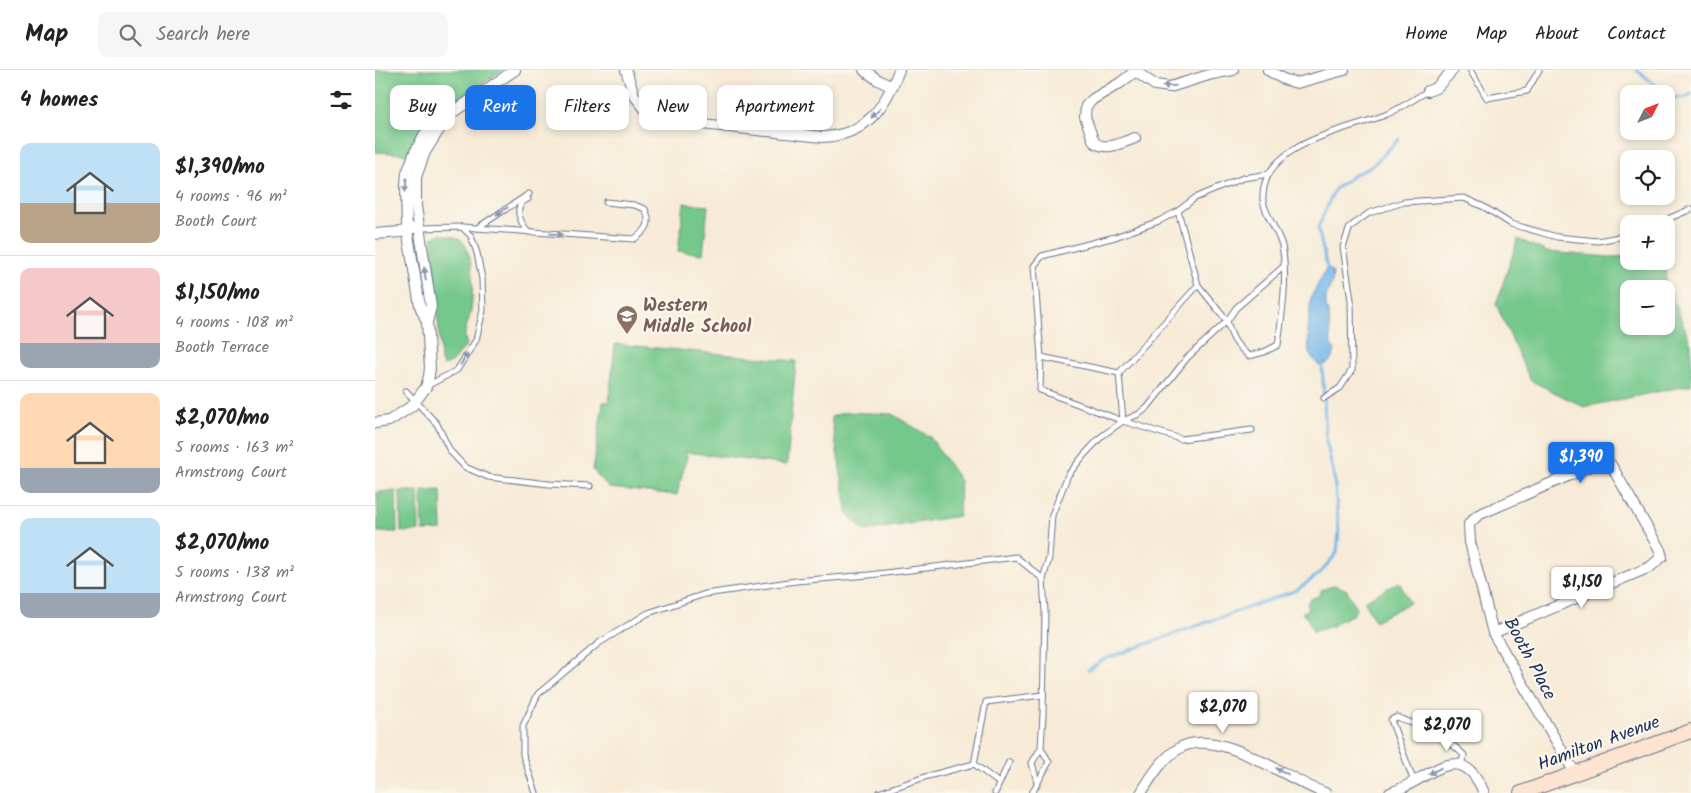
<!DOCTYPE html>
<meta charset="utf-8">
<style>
:root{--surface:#fff;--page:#f6f6f6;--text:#222;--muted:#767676;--line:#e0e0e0;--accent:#1a73e8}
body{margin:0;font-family:Kalam,sans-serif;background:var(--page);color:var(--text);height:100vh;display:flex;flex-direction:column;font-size:19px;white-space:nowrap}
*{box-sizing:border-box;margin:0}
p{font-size:16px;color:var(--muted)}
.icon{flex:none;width:28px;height:28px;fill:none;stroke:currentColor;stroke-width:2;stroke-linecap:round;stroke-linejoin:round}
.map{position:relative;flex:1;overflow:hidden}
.details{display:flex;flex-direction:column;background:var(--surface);width:375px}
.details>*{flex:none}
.guide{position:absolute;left:15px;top:15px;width:475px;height:45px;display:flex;gap:10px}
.needle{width:32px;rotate:48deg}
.fabs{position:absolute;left:1245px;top:15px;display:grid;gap:10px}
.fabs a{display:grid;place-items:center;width:55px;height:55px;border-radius:10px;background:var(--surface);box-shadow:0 2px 8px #0003;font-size:25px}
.price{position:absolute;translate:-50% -42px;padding:0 11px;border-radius:5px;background:#fff;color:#222;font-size:16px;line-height:32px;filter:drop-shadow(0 1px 2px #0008)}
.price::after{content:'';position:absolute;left:50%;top:30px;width:15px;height:11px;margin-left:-8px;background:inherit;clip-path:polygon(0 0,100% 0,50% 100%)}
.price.current{background:var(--accent);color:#fff}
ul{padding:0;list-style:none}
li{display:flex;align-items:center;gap:15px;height:125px;padding:0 20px}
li+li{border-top:1px solid var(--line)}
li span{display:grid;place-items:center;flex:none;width:140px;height:100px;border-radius:10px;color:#555}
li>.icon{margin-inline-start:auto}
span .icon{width:60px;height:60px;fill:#fffc;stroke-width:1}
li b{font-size:21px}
h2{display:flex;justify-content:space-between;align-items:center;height:60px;padding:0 20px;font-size:21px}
.tag{padding:0 18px;border-radius:10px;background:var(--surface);box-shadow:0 2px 8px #0003;font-size:18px;line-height:45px}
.tag.current{background:var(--accent);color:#fff}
header{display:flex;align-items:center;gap:30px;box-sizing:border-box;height:70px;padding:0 25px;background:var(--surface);border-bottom:1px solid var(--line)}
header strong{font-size:24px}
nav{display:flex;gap:28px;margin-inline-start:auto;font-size:18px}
.search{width:350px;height:45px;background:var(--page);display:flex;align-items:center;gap:12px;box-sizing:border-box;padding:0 18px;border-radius:10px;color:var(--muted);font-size:19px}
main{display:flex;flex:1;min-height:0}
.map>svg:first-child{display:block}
</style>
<header>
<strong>Map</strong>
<div class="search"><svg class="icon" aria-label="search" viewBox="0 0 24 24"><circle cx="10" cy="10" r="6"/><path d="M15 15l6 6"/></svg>Search here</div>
<nav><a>Home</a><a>Map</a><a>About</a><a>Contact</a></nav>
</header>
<main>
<section class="details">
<h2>4 homes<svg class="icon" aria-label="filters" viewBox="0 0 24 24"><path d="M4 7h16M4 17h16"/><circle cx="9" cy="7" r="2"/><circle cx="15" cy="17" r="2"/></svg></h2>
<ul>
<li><span style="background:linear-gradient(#bfe0f5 60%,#b9a48a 0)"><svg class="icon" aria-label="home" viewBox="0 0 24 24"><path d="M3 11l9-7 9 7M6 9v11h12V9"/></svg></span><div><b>$1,390/mo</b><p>4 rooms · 96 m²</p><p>Booth Court</p></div></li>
<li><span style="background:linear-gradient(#f6c9c9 75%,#9aa5b1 0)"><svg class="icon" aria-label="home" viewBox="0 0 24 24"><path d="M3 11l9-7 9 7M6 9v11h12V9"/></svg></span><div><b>$1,150/mo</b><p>4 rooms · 108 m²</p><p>Booth Terrace</p></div></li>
<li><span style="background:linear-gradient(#ffd9b3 75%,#9aa5b1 0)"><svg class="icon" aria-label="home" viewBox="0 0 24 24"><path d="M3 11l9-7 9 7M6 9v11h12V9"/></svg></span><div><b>$2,070/mo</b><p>5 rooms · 163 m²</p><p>Armstrong Court</p></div></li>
<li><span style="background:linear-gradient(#bfe0f5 75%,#9aa5b1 0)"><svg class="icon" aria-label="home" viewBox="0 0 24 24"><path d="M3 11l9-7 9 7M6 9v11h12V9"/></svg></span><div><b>$2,070/mo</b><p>5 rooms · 138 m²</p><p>Armstrong Court</p></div></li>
</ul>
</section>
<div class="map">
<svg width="1316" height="723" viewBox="0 0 1316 723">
<rect width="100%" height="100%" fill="#fbf7ec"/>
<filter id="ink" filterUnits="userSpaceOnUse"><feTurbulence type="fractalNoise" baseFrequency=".02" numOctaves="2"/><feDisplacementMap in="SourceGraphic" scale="10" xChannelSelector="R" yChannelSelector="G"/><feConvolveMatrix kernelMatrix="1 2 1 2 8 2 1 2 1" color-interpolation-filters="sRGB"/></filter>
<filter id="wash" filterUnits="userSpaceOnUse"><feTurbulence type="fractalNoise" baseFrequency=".0096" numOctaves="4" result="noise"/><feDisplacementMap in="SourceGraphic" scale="20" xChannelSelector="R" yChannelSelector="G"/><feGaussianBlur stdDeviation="1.12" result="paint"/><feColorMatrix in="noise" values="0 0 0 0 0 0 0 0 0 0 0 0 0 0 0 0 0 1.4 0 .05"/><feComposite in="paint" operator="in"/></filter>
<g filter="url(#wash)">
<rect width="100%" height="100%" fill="#f7ebd7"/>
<g fill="#75c88b" stroke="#487c74" fill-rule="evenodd">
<polygon points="0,0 128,0 61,45 40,72 33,84 0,82"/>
<polygon points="309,133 333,136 328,184 303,181"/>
<path d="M 66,164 C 73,166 83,166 88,172 C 99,185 99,228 95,245 C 92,258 87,261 92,275 L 75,294 L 68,296 L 66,291 L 57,168 Z"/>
<path d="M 1143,169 L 1172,182 L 1234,187 L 1254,186 L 1254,191 L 1285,191 L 1290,195 L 1291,211 L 1316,274 L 1316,315 L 1209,337 L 1155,310 L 1121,234 ZM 1254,219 L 1291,219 L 1291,256 L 1254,256 Z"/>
<polygon points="240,274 421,291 412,395 310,382 312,386 302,425 234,418 218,400 228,332 234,332"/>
<polygon points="471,342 517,344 555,367 585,411 584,446 489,461 473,445 456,347"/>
<polygon points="66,420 67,460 48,461 47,421"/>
<polygon points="21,421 22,462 3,462 2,422"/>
<polygon points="25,421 43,421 44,461 26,462"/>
<polygon points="1024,512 1035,533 1000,551 989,531"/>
<polygon points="960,515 972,520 981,538 979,544 962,552 960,555 938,562 933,549 927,543 933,539 932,534 934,530 945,525 946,520"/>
</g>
<path fill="#73b6e8" stroke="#4772a3" d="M 954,198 L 958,203 L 957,213 L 951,226 L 951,236 L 954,247 L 956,275 L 960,279 C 958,290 954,295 944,296 L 934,284 L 933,261 L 936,227 L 951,199 Z"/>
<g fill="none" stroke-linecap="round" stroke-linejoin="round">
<g stroke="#73b6e8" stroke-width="3">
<polyline points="1262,0 1291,24"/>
<polyline points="1291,24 1295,28 1312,27 1316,24"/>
<polyline points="953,202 943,158 959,120 979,105 997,96 1024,69"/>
<polyline points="713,600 727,590 922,520 944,504 962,483 964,461 959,406 951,370 947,292"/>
</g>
</g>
</g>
<g filter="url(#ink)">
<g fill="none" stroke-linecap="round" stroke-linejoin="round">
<g stroke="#687188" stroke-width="7">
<g id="lane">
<polyline points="1095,0 1112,28 1152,21 1164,0"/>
<polyline points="206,51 255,17"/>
<path d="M 153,129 C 137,135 145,153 154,162"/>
<polyline points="1281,154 1316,139"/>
<path d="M 45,158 L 86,157 L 259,169 C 272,161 277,153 270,139 L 259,135 L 231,132"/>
<polyline points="102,158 154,124"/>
<path d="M 908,197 L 861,238 L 852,251 C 857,269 860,274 874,286 L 889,282 L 903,275 C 907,245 913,206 907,176 C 904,163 889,143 888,130 C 885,73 970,61 1010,45 C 1025,39 1039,29 1053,21"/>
<polyline points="666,287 665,320 748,351 806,369 877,360"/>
<polyline points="744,303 823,215"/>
<polyline points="52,316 82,300 101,270 108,240 107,209 102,183 96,166 87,157"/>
<polyline points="31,321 62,354 75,381 90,397 113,407 174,414 215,416"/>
<polyline points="949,328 965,318 977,300 976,230 968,177 975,157 994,143 1029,132 1089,128 1109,137 1136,154 1182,167 1223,171 1254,165"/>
<polyline points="748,351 744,303 666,287 659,196 667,186 740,167 784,151 803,141 820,128 868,108 894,104"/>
<polyline points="668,509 674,488 677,445 693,405 709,385 727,366 748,351 764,344 772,338 812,288 852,251 823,215 803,141"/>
<polyline points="599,694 624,713"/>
<path d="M 1039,712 L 1016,650 L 1022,647 C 1047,657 1070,666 1089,685 L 1086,694"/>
<polyline points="161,723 148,685 148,656 163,624 224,573 273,543 330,524 421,511 494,505 641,487 668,509 670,542 668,644 666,678 657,693 662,712"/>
<polyline points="503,723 553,706 599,694 611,632 668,625"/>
<polyline points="620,723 634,692"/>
<polyline points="657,723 674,692 666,678"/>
</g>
</g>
<g stroke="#687188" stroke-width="12">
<g id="street">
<path d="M 251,0 L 259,25 L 270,39 L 280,46 L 318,53 L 447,67 C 491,66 510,37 524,0"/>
<polyline points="489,0 503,10 517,17"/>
<polyline points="893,0 908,9 922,13 969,0"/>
<polyline points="761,2 780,15 795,17 837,4 858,0"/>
<polyline points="1053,21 1061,18 1078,0"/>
<path d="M 760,68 C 748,72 731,82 719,72 L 710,47 L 711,36 L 718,29 L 745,13 L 762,0"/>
<polyline points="0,164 26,162 38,158"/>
<polyline points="52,252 56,237 41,136 41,107 50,82 70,50"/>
<polyline points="0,353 14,351 37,336 51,317 54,306 55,298 52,252 45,236 32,159 31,116 32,103 40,82 49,65 59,55 140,0"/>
<polyline points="1118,563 1275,497 1287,487 1285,480 1236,395 1226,392 1218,395 1103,445 1094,454 1095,472 1118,563 1200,703"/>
<path d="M 766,723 C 776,707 787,689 803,679 C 842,654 914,711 950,723"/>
<path d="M 1015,723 C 1053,711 1085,665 1109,723"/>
</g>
</g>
<g stroke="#687188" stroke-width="16">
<polyline id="secondary" points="1146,723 1316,661"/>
</g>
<use href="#lane" stroke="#fff" stroke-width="5"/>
<use href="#street" stroke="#fff" stroke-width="10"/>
<use href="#secondary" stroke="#fde4d1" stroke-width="14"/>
</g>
<defs><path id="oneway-solid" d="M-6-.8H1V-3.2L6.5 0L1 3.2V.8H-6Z" transform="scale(1.25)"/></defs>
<g fill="#8d97ae">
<use href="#oneway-solid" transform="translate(794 16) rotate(179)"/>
<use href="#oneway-solid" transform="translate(501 43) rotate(134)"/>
<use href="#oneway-solid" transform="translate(31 115) rotate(94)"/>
<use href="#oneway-solid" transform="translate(127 141) rotate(147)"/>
<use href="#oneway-solid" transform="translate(181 164) rotate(4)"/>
<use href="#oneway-solid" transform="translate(50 204) rotate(-97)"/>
<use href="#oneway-solid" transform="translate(89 289) rotate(-58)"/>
<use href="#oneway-solid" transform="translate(907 701) rotate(-152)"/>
<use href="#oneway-solid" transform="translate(1060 701) rotate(152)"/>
</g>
</g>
<defs>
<g id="school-pin" transform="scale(1.125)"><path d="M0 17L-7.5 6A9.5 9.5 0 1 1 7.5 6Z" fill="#8d6e63" stroke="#fbf7ec"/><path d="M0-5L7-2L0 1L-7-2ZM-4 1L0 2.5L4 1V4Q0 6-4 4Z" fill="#fff"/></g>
</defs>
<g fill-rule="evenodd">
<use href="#school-pin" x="252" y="246"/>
</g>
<g text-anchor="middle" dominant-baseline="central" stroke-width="4.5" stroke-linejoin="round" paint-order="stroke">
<g font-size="18" font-weight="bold" fill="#785e54" stroke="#fbf7ec" text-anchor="start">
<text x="268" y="236">Western<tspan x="268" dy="21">Middle School</tspan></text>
</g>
<g font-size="18" fill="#1b2f5e" stroke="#fbf7ec">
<text transform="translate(1154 589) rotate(62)">Booth Place</text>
<text transform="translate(1224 674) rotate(-20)">Hamilton Avenue</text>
</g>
</g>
</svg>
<div class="fabs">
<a><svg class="needle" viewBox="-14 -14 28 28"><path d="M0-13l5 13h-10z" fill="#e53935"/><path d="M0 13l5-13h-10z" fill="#767676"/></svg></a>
<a><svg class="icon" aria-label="locate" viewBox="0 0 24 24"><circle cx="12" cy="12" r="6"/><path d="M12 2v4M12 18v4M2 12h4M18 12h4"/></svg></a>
<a>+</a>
<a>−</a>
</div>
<b class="price current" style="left:1206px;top:414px">$1,390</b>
<b class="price" style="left:1207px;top:539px">$1,150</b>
<b class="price" style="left:848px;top:664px">$2,070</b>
<b class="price" style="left:1072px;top:682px">$2,070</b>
<div class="guide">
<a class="tag">Buy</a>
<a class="tag current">Rent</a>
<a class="tag">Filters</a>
<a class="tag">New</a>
<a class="tag">Apartment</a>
</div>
</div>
</main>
